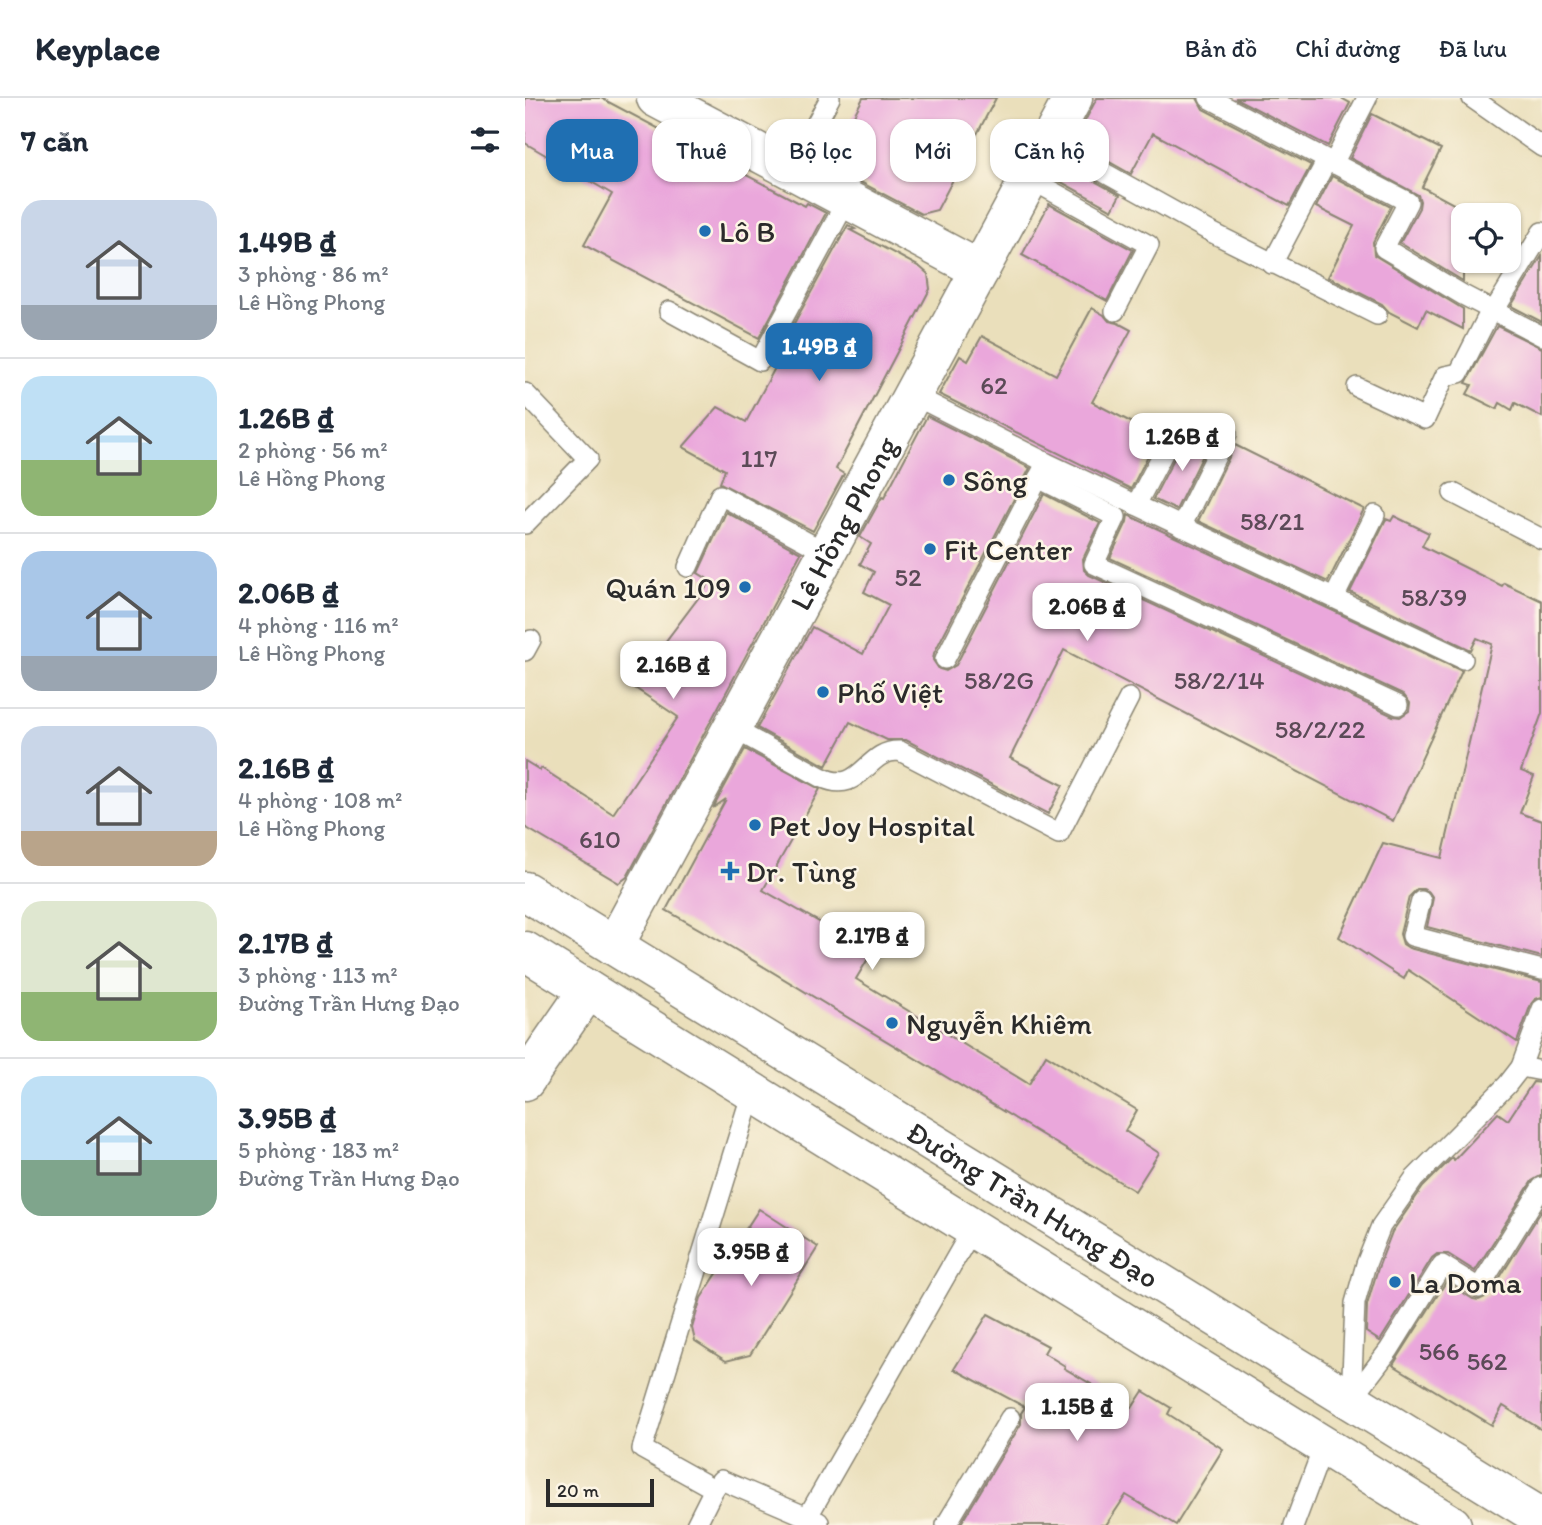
<!DOCTYPE html>
<html lang="vi">
<meta charset="utf-8">
<style>
:root{--surface:#fff;--page:#f2f2f3;--text:#1f2937;--muted:#747a83;--line:#e0e1e3;--accent:#1f6fb2}
body{margin:0;font-family:Itim,sans-serif;background:var(--page);color:var(--text);height:100vh;display:flex;flex-direction:column;font-size:26px;white-space:nowrap}
*{box-sizing:border-box;margin:0}
p{font-size:23px;color:var(--muted)}
.icon{flex:none;width:38px;height:38px;fill:none;stroke:currentColor;stroke-width:2;stroke-linecap:round;stroke-linejoin:round}
.map{position:relative;flex:1;overflow:hidden}
.panel{display:flex;flex-direction:column;background:var(--surface);width:525px}
.panel>*{flex:none}
.banner{position:absolute;left:21px;top:21px;width:665px;height:63px;display:flex;gap:14px}
.controls{position:absolute;left:926px;top:105px;display:grid;gap:14px}
.controls a{display:grid;place-items:center;width:70px;height:70px;border-radius:14px;background:var(--surface);box-shadow:0 2px 5px #0004;font-size:35px}
.scale{position:absolute;left:21px;bottom:18px;width:108px;box-sizing:border-box;padding-left:7px;border:4px solid #2b2b2b;border-top:0;font-size:19px;line-height:24px;white-space:nowrap;color:#2b2b2b;-webkit-text-stroke:5px #fcf5e5;paint-order:stroke}
.price{position:absolute;translate:-50% -60px;padding:0 16px;border-radius:14px;background:#fff;color:#222;font-size:23px;line-height:46px;filter:drop-shadow(0 2px 4px #0008)}
.price::after{content:'';position:absolute;left:50%;top:42px;width:21px;height:16px;margin-left:-10px;background:inherit;clip-path:polygon(0 0,100% 0,50% 100%)}
.price.selected{background:var(--accent);color:#fff}
ul{padding:0;list-style:none}
li{display:flex;align-items:center;gap:21px;height:175px;padding:0 21px}
li+li{border-top:2px solid var(--line)}
li span{display:grid;place-items:center;flex:none;width:196px;height:140px;border-radius:21px;color:#555}
li>.icon{margin-inline-start:auto}
span .icon{width:84px;height:84px;fill:#fffc;stroke-width:1}
li b{font-size:30px}
h2{display:flex;justify-content:space-between;align-items:center;height:84px;padding:0 21px;font-size:30px}
.pill{padding:0 24px;border-radius:21px;background:var(--surface);box-shadow:0 2px 5px #0004;font-size:24px;line-height:63px}
.pill.selected{background:var(--accent);color:#fff}
header{display:flex;align-items:center;gap:42px;box-sizing:border-box;height:98px;padding:0 35px;background:var(--surface);border-bottom:2px solid var(--line)}
header strong{font-size:33px}
nav{display:flex;gap:38px;margin-inline-start:auto;font-size:24px}
main{display:flex;flex:1;min-height:0}
.map>svg:first-child{display:block}
</style>
<header>
<strong>Keyplace</strong>
<nav><a>Bản đồ</a><a>Chỉ đường</a><a>Đã lưu</a></nav>
</header>
<main>
<section class="panel">
<h2>7 căn<svg class="icon" aria-label="filters" viewBox="0 0 24 24"><path d="M4 7h16M4 17h16"/><circle cx="9" cy="7" r="2"/><circle cx="15" cy="17" r="2"/></svg></h2>
<ul>
<li><span style="background:linear-gradient(#c9d6e8 75%,#9aa5b1 0)"><svg class="icon" aria-label="home" viewBox="0 0 24 24"><path d="M3 11l9-7 9 7M6 9v11h12V9"/></svg></span><div><b>1.49B ₫</b><p>3 phòng · 86 m²</p><p>Lê Hồng Phong</p></div></li>
<li><span style="background:linear-gradient(#bfe0f5 60%,#8fb573 0)"><svg class="icon" aria-label="home" viewBox="0 0 24 24"><path d="M3 11l9-7 9 7M6 9v11h12V9"/></svg></span><div><b>1.26B ₫</b><p>2 phòng · 56 m²</p><p>Lê Hồng Phong</p></div></li>
<li><span style="background:linear-gradient(#a9c7e8 75%,#9aa5b1 0)"><svg class="icon" aria-label="home" viewBox="0 0 24 24"><path d="M3 11l9-7 9 7M6 9v11h12V9"/></svg></span><div><b>2.06B ₫</b><p>4 phòng · 116 m²</p><p>Lê Hồng Phong</p></div></li>
<li><span style="background:linear-gradient(#c9d6e8 75%,#b9a48a 0)"><svg class="icon" aria-label="home" viewBox="0 0 24 24"><path d="M3 11l9-7 9 7M6 9v11h12V9"/></svg></span><div><b>2.16B ₫</b><p>4 phòng · 108 m²</p><p>Lê Hồng Phong</p></div></li>
<li><span style="background:linear-gradient(#dfe7d0 65%,#8fb573 0)"><svg class="icon" aria-label="home" viewBox="0 0 24 24"><path d="M3 11l9-7 9 7M6 9v11h12V9"/></svg></span><div><b>2.17B ₫</b><p>3 phòng · 113 m²</p><p>Đường Trần Hưng Đạo</p></div></li>
<li><span style="background:linear-gradient(#bfe0f5 60%,#7fa58c 0)"><svg class="icon" aria-label="home" viewBox="0 0 24 24"><path d="M3 11l9-7 9 7M6 9v11h12V9"/></svg></span><div><b>3.95B ₫</b><p>5 phòng · 183 m²</p><p>Đường Trần Hưng Đạo</p></div></li>
</ul>
</section>
<div class="map">
<svg width="1017" height="1427" viewBox="0 0 1017 1427">
<rect width="100%" height="100%" fill="#fcf5e5"/>
<filter id="ink" filterUnits="userSpaceOnUse"><feTurbulence type="fractalNoise" baseFrequency=".0143" numOctaves="2"/><feDisplacementMap in="SourceGraphic" scale="14" xChannelSelector="R" yChannelSelector="G"/><feConvolveMatrix kernelMatrix="1 2 1 2 8 2 1 2 1" color-interpolation-filters="sRGB"/></filter>
<filter id="wash" filterUnits="userSpaceOnUse"><feTurbulence type="fractalNoise" baseFrequency=".00686" numOctaves="4" result="noise"/><feDisplacementMap in="SourceGraphic" scale="28" xChannelSelector="R" yChannelSelector="G"/><feGaussianBlur stdDeviation="1.57" result="paint"/><feColorMatrix in="noise" values="0 0 0 0 0 0 0 0 0 0 0 0 0 0 0 0 0 1.4 0 .05"/><feComposite in="paint" operator="in"/></filter>
<g filter="url(#wash)">
<rect width="100%" height="100%" fill="#eadfbb"/>
<g id="blocks">
<g fill="#eaa7db">
<polygon points="0,0 76,0 280,108 282,105 301,115 234,240 59,147 87,96 0,45"/>
<polygon points="338,0 471,0 412,112 396,116 303,67"/>
<polygon points="572,0 672,0 678,11 786,67 764,108 628,35 606,76 549,44"/>
<polygon points="710,0 816,0 825,5 803,48"/>
<polygon points="847,16 916,51 897,89 938,111 938,183 875,145 894,110 895,103 893,97 825,60"/>
<polygon points="537,65 595,97 587,112 529,80"/>
<polygon points="807,78 866,109 848,144 849,157 938,211 938,231 901,212 893,229 864,214 857,206 803,179 829,128 791,109"/>
<polygon points="524,106 608,152 582,203 497,157"/>
<polygon points="323,127 330,131 325,132 395,169 403,176 405,191 311,371 319,376 288,433 195,385 200,372 158,349 193,309 221,324 259,253 255,251"/>
<polygon points="1017,158 1017,224 986,208"/>
<polygon points="567,210 579,217 584,223 593,225 606,232 567,304 633,338 606,391 414,296 435,258 443,263 457,238 531,277"/>
<polygon points="972,228 1017,250 1017,319 990,305 987,312 975,305 972,311 942,296 947,287 941,285"/>
<polygon points="402,318 505,370 409,555 408,562 414,571 421,573 431,567 519,396 575,425 558,461 559,472 564,477 868,618 875,619 884,613 885,605 878,596 585,460 602,424 603,417 937,573 868,723 539,552 485,660 538,687 523,716 381,642 362,642 325,624 301,668 232,630 287,529 338,556 364,507 339,494 349,474 335,466 346,446 335,439 357,399 359,400"/>
<polygon points="679,332 688,337 651,412 628,401 655,349 667,355"/>
<polygon points="710,347 839,411 803,484 673,423"/>
<polygon points="201,414 276,455 102,779 94,785 0,729 0,663 15,672 16,670 88,716 153,619 107,588 186,483 173,475"/>
<polygon points="869,418 904,435 897,448 977,488 979,485 1017,503 1017,615 996,673 1009,678 995,715 1017,723 1017,859 902,829 908,800 904,794 898,791 892,791 884,799 875,836 878,846 884,850 1017,884 1017,899 1010,901 1006,906 992,944 883,872 879,881 814,839 858,745 917,760 967,546 952,540 946,552 825,494 861,421 866,423"/>
<polygon points="220,651 295,691 238,792 347,854 331,881 504,986 521,957 612,1012 600,1033 634,1055 610,1093 206,849 141,812 201,701 188,710"/>
<polygon points="1008,984 1017,985 1017,1077 1007,1083 950,1173 923,1156 912,1156 907,1160 855,1243 841,1234 842,1207 853,1170 867,1134 898,1089 927,1060 929,1062 973,1015 983,1022"/>
<polygon points="234,1111 293,1149 225,1257 201,1263 170,1243 167,1230 176,1200"/>
<polygon points="1017,1112 1017,1332 978,1308 967,1327 868,1267 921,1184 948,1201 954,1202 964,1197"/>
<polygon points="463,1216 523,1248 519,1255 540,1268 539,1270 607,1310 618,1293 646,1310 643,1316 698,1351 651,1427 601,1397 581,1427 435,1427 496,1326 496,1315 500,1309 429,1271"/>
</g>
</g>
</g>
<g filter="url(#ink)">
<use href="#blocks" fill-opacity="0" stroke="#8a8573" stroke-width="2"/>
<g fill="none" stroke-linecap="round" stroke-linejoin="round">
<g stroke="#8a8573" stroke-width="22">
<g id="lane">
<polyline points="684,0 883,104 859,150 938,197 1017,238"/>
<polyline points="947,0 1017,49"/>
<polyline points="524,44 686,134 852,217"/>
<polyline points="808,66 842,0"/>
<polyline points="266,72 305,0"/>
<polyline points="505,81 624,147 590,213"/>
<polyline points="747,166 802,62"/>
<polyline points="144,213 235,263 322,102"/>
<polyline points="969,213 1017,134"/>
<polyline points="832,289 900,321 920,278 934,275 966,212"/>
<polyline points="0,295 63,361 0,426"/>
<polyline points="388,297 522,365 938,561"/>
<polyline points="513,380 591,419 569,466 873,607"/>
<polyline points="928,395 1017,441"/>
<polyline points="611,407 644,344"/>
<polyline points="656,429 702,336"/>
<polyline points="163,469 195,397 302,455"/>
<polyline points="809,500 850,417"/>
<polyline points="0,553 6,542"/>
<polyline points="420,561 519,369"/>
<path d="M 207,630 L 296,679 C 337,699 340,651 375,653 L 534,736 L 604,600"/>
<polyline points="896,803 887,838 1017,872"/>
<polyline points="996,969 1017,973"/>
<polyline points="826,1302 830,1205 841,1166 856,1128 889,1081 982,987 996,969 1017,911"/>
<polyline points="826,1302 864,1252 917,1167 954,1190 1017,1089"/>
<polyline points="189,1391 196,1382 294,1424"/>
<polyline points="171,1427 189,1391 117,1351 227,994"/>
<polyline points="289,1427 283,1418 448,1130"/>
<polyline points="421,1427 485,1320"/>
<polyline points="769,1427 799,1347"/>
</g>
</g>
<g stroke="#8a8573" stroke-width="41">
<g id="street">
<polyline points="131,0 455,172"/>
<polyline points="0,983 63,892"/>
</g>
</g>
<g stroke="#8a8573" stroke-width="41">
<g id="secondary">
<path id="s1" d="M 89,848 L 548,0"/>
</g>
</g>
<g stroke="#8a8573" stroke-width="41">
<g id="primary">
<path id="s2" d="M 0,793 L 1017,1420"/>
<polyline points="0,853 927,1427"/>
</g>
</g>
<use href="#lane" stroke="#fff" stroke-width="19"/>
<use href="#street" stroke="#fff" stroke-width="38"/>
<use href="#secondary" stroke="#fff" stroke-width="38"/>
<use href="#primary" stroke="#fff" stroke-width="38"/>
</g>
</g>
<g fill="#1f6fb2" stroke="#fcf5e5" stroke-width="2.5">
<circle cx="180" cy="133" r="7"/>
<circle cx="424" cy="382" r="7"/>
<circle cx="405" cy="451" r="7"/>
<circle cx="220" cy="489" r="7"/>
<circle cx="298" cy="594" r="7"/>
<circle cx="230" cy="727" r="7"/>
<path d="M201.5 762.5h7v7h7v7h-7v7h-7v-7h-7v-7h7z"/>
<circle cx="367" cy="925" r="7"/>
<circle cx="870" cy="1184" r="7"/>
</g>
<g text-anchor="middle" dominant-baseline="central" stroke-width="5" stroke-linejoin="round" paint-order="stroke">
<g font-size="26" fill="#5b4a57">
<text x="469" y="287">62</text>
<text x="234" y="360">117</text>
<text x="747" y="423">58/21</text>
<text x="383" y="479">52</text>
<text x="909" y="499">58/39</text>
<text x="474" y="582">58/2G</text>
<text x="694" y="582">58/2/14</text>
<text x="795" y="631">58/2/22</text>
<text x="75" y="741">610</text>
<text x="914" y="1253">566</text>
<text x="962" y="1263">562</text>
</g>
<g font-size="30" fill="#2b2b2b" stroke="#fcf5e5" text-anchor="start">
<text x="194" y="133">Lô B</text>
<text x="438" y="382">Sông</text>
<text x="419" y="451">Fit Center</text>
<text x="206" y="489" text-anchor="end">Quán 109</text>
<text x="312" y="594">Phố Việt</text>
<text x="244" y="727">Pet Joy Hospital</text>
<text x="221" y="773">Dr. Tùng</text>
<text x="381" y="925">Nguyễn Khiêm</text>
<text x="884" y="1184">La Doma</text>
</g>
<g font-size="30" fill="#2b2b2b" stroke="#fcf5e5">
<text stroke="none"><textPath href="#s1" startOffset="481">Lê Hồng Phong</textPath></text>
<text stroke="none"><textPath href="#s2" startOffset="597">Đường Trần Hưng Đạo</textPath></text>
</g>
</g>
</svg>
<div class="controls">
<a><svg class="icon" aria-label="locate" viewBox="0 0 24 24"><circle cx="12" cy="12" r="6"/><path d="M12 2v4M12 18v4M2 12h4M18 12h4"/></svg></a>
</div>
<div class="scale">20 m</div>
<b class="price selected" style="left:294px;top:285px">1.49B ₫</b>
<b class="price" style="left:657px;top:375px">1.26B ₫</b>
<b class="price" style="left:562px;top:545px">2.06B ₫</b>
<b class="price" style="left:148px;top:603px">2.16B ₫</b>
<b class="price" style="left:347px;top:874px">2.17B ₫</b>
<b class="price" style="left:226px;top:1190px">3.95B ₫</b>
<b class="price" style="left:552px;top:1345px">1.15B ₫</b>
<div class="banner">
<a class="pill selected">Mua</a>
<a class="pill">Thuê</a>
<a class="pill">Bộ lọc</a>
<a class="pill">Mới</a>
<a class="pill">Căn hộ</a>
</div>
</div>
</main>
